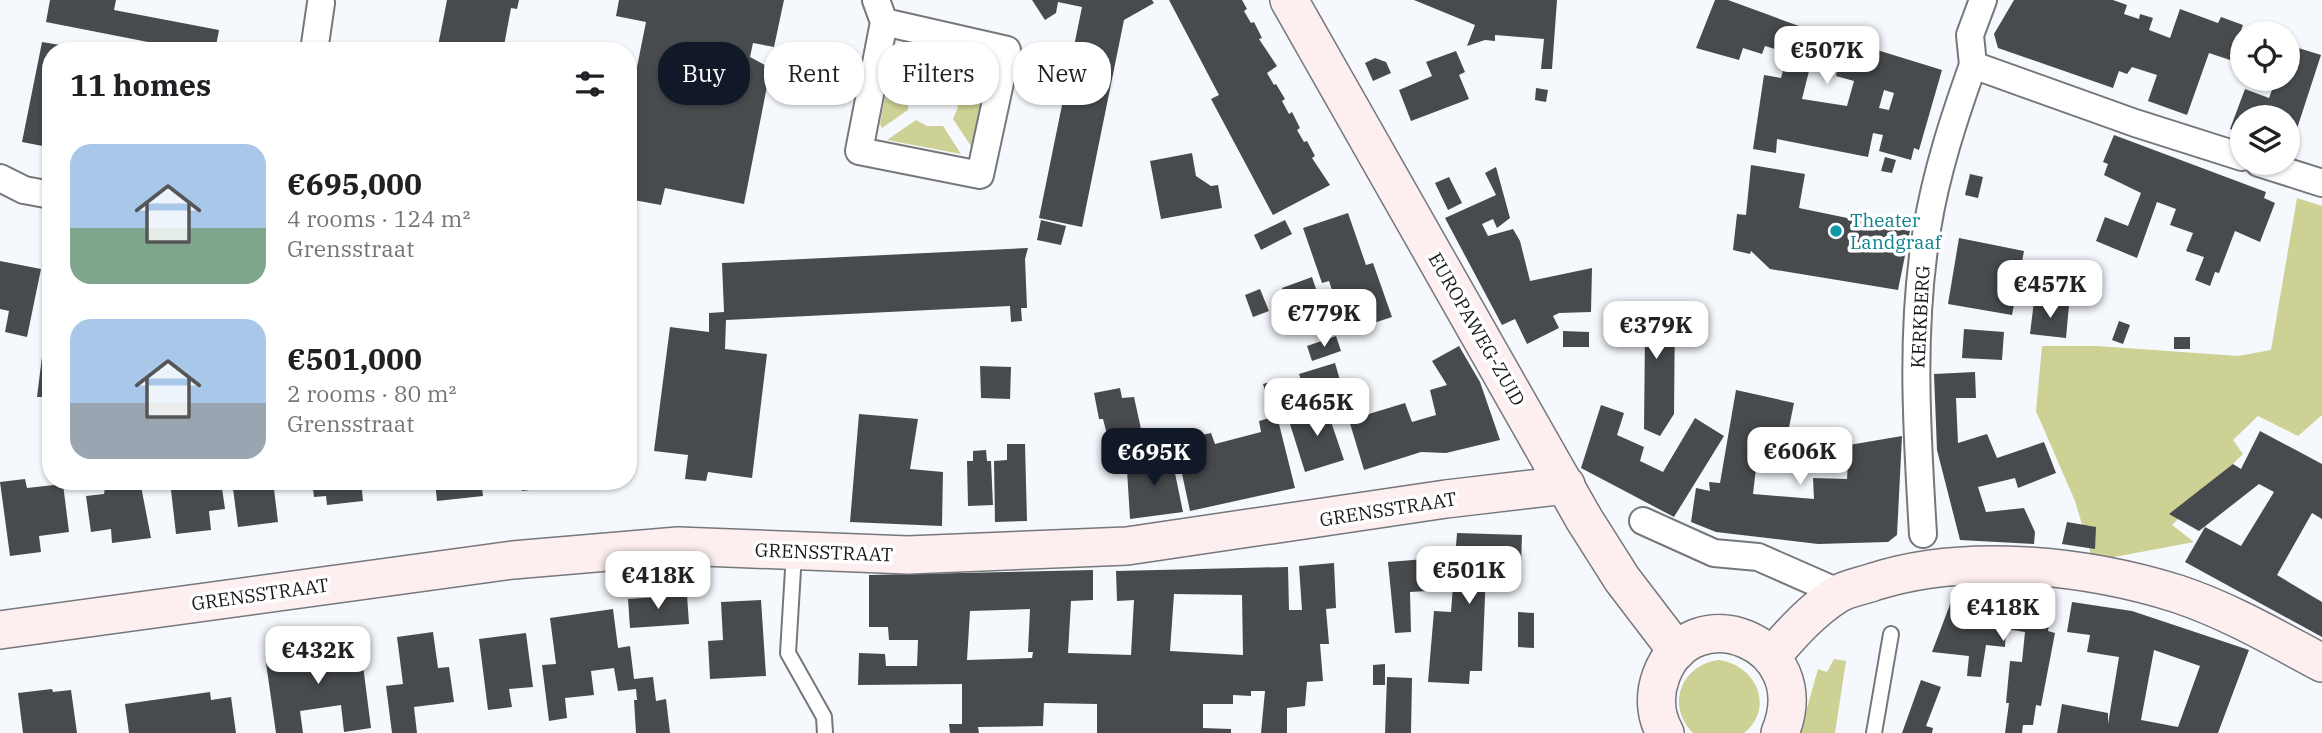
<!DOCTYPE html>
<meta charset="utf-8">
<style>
:root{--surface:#fff;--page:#f6f6f6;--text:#202124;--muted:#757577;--accent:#111827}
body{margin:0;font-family:"IBM Plex Serif",serif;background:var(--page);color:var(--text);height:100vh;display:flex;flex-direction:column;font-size:26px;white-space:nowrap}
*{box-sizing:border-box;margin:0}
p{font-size:23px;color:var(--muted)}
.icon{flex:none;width:38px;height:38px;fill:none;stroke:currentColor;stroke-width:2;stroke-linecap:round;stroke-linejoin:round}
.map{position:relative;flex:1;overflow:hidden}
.drawer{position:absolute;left:42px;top:42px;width:595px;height:448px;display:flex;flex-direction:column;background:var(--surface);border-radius:28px;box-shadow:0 2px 5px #0004}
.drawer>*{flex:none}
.banner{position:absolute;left:658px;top:42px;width:665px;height:63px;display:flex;gap:14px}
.buttons{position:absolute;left:2230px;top:21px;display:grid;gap:14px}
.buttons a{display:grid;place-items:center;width:70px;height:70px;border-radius:50%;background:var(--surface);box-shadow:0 2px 5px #0004;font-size:35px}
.price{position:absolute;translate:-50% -60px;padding:0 16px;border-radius:14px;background:#fff;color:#222;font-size:23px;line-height:46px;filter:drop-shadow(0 2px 4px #0008)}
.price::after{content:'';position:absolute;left:50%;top:42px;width:21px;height:16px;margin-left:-10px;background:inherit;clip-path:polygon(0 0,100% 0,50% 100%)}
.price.current{background:var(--accent);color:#fff}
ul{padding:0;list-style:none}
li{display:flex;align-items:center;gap:21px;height:175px;padding:0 28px}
li span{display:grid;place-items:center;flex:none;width:196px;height:140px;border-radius:21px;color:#555}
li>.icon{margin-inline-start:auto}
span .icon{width:84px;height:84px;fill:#fffc;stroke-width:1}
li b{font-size:30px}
h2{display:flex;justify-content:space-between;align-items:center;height:84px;padding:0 28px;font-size:30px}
.chip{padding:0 24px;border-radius:28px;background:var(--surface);box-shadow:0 2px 5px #0004;font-size:24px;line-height:63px}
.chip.current{background:var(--accent);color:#fff}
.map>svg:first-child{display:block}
</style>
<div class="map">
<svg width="2322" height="733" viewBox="0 0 2322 733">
<rect width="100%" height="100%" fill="#f5f8fc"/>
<g fill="#cdd193">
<path d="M 904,46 L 977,63 L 952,81 C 923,73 909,77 908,110 L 882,128 L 880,124 L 893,54 Z"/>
<polygon points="985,72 987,76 971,146 953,119 958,107 957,92"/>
<polygon points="916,120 927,126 943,126 961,154 887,140"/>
<polygon points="2297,198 2322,206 2322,415 2298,436 2258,416 2233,440 2243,454 2172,525 2194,542 2093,561 2075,501 2036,411 2042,346 2097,346 2238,356 2271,350"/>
<polygon points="1834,659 1846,661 1835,733 1800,733 1818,669 1827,672"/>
<path d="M 1718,660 C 1755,664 1776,707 1744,733 L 1693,733 C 1666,706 1680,666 1718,660 Z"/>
</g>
<g fill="#484b4e" fill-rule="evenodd">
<polygon points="50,0 116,0 114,10 219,30 215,51 194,51 46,22"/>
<polygon points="447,0 519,0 517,9 511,8 503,51 437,51"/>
<polygon points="619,0 784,0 774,47 753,43 750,57 765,65 768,81 744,204 665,188 661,205 628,199 628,112 646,22 616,16"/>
<polygon points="1032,0 1152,0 1154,3 1124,20 1082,227 1039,218 1082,7 1058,2 1056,13 1045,20"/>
<polygon points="1169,0 1242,0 1247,9 1244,11 1251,23 1254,22 1262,38 1259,39 1277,66 1267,73 1274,85 1276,84 1285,99 1282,101 1289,114 1292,112 1300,128 1297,130 1304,142 1307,141 1315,156 1312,158 1330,185 1273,215 1211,99 1219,95"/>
<polygon points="1414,0 1557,0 1552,69 1541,69 1544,39 1495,35 1495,41 1485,40 1467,46 1475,25"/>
<path d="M 1715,0 L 1728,0 L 1796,25 L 1942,70 L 1919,150 L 1914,148 L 1911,160 L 1879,151 L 1883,135 L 1873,133 L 1868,157 L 1777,139 L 1776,153 L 1753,149 L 1764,75 L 1781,78 L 1788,53 L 1765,46 L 1762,54 L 1743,48 L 1739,60 L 1696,48 ZM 1811,63 L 1837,71 L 1836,76 L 1854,81 L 1847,106 L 1802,99 ZM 1884,90 L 1894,93 L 1889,110 L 1879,108 Z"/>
<polygon points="2014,0 2113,0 2127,5 2124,14 2139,19 2140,14 2153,18 2149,30 2170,38 2180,9 2218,23 2221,17 2243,25 2230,60 2209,53 2187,115 2148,101 2157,75 2132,67 2127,74 2119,71 2113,88 1998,48 1994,34"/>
<polygon points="42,42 66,46 65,51 51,51 48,147 22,142"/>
<polygon points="2292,46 2321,55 2290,150 2287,117 2242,117 2242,133 2230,129 2245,89 2269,98 2276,79 2287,79 2287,58"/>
<polygon points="1456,51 1465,72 1459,75 1469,99 1411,121 1399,90 1432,76 1426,62"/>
<polygon points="1375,58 1386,62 1391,73 1373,81 1365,63"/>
<polygon points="1536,88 1548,90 1546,102 1535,100"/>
<polygon points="2114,135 2266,192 2264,198 2275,203 2260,242 2235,231 2219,273 2215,272 2210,286 2195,280 2204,257 2186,251 2193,233 2170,225 2176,209 2157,202 2137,258 2096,241 2105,217 2128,226 2141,193 2104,175 2108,164 2103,162"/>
<polygon points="1192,153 1196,176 1211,186 1218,185 1222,208 1161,219 1150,161"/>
<polygon points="1885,157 1896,160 1892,173 1881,171"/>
<polygon points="1751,165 1805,174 1799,208 1910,231 1898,290 1770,269 1751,251 1750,254 1733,250 1737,214 1746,215"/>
<polygon points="1496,167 1510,218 1497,228 1493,219 1482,224 1488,236 1513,229 1520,241 1530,281 1592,268 1591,312 1559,313 1553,316 1559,328 1527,344 1515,319 1502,325 1445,218 1496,195 1485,173"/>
<polygon points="1970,174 1983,177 1978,198 1965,195"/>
<polygon points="1449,177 1462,203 1448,210 1435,183"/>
<polygon points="1348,213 1366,265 1373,263 1392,317 1346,332 1329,281 1322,283 1303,228"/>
<polygon points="1041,220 1066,226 1061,245 1037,240"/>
<polygon points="1285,220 1292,234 1261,250 1254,235"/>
<polygon points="1959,238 2024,251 2012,315 1948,304"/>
<polygon points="1028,248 1025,259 1027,308 1021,308 1022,321 1011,322 1010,306 726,320 725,349 767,354 752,478 708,472 706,481 685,479 688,455 654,451 670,327 709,332 709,313 724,312 722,263"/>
<polygon points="0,261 41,269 27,337 5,332 9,311 0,309"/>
<polygon points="1312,277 1317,292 1288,303 1282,288"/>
<polygon points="1260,289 1269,311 1253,317 1245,295"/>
<polygon points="2034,301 2069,305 2066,338 2030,334"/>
<polygon points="1626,304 1675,306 1674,414 1660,436 1644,429 1645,333 1625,333"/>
<polygon points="2119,321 2130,325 2123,344 2112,340"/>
<polygon points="1964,329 2004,332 2002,360 1962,358"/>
<polygon points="1563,331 1589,332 1589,347 1563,347"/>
<polygon points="45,333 51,335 51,397 37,397"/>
<polygon points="1336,336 1341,351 1312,361 1307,346"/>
<rect x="2174" y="337" width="16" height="12"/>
<polygon points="1459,346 1480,382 1500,440 1446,453 1421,452 1364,470 1349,420 1405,403 1412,422 1436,415 1430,390 1447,385 1432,361"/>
<polygon points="1335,363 1342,387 1307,398 1299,374"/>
<polygon points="980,366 1011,367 1010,399 981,398"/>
<polygon points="1975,372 1976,398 1956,398 1958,443 1987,434 1997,458 2044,442 2056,473 2018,488 2015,478 1978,487 1986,512 2024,508 2035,532 2034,544 1960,540 1937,450 1934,374"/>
<polygon points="1281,379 1291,413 1277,416 1295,488 1190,511 1175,441 1211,433 1215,444 1261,432 1259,421 1273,417 1263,384"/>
<polygon points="1120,388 1122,398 1134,397 1143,438 1110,446 1103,419 1099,419 1094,393"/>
<polygon points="1736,390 1794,403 1785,447 1759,442 1753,494 1814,499 1813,478 1847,479 1849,445 1902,436 1897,535 1888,542 1818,544 1716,532 1691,522 1696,488 1710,491 1709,482 1720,483"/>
<polygon points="1323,398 1344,460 1305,472 1290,424 1308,419 1303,405"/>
<polygon points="1601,405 1624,413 1617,435 1644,447 1640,461 1663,472 1695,418 1724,436 1674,517 1581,468"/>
<polygon points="859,414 918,419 910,469 943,472 942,526 850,522"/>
<polygon points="2260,431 2322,464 2322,519 2312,513 2277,575 2322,602 2322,637 2185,562 2205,527 2241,546 2274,492 2259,484 2199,531 2169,514 2233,464 2241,469"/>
<polygon points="1007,444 1025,444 1027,521 995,522 994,461 1007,460"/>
<polygon points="1170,449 1183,512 1130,519 1127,470 1140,469 1139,463 1150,462 1149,455"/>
<polygon points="986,450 987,461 991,461 993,505 968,506 967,461 973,461 973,451"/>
<polygon points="25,479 27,488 63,484 69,532 39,536 41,552 10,556 0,482"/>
<polygon points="106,481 140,481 151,538 112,543 111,529 91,532 86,496 104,494"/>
<polygon points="170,481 221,481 225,509 209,511 211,530 176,534"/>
<polygon points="232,481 273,481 278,522 238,527"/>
<polygon points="312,481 361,481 363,501 327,505 326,496 314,497"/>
<polygon points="435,481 481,481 483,496 437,501"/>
<polygon points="521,481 585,481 585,483 522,491"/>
<polygon points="2067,522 2096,527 2095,549 2062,544"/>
<polygon points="1457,533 1522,535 1521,564 1516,564 1516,569 1489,567 1490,573 1486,572 1482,671 1470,671 1469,684 1428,682 1434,611 1451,612"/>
<polygon points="1438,558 1437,578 1426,579 1427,591 1410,592 1411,632 1395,633 1388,562"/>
<path d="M 1334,563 L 1336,608 L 1326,609 L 1329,644 L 1320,644 L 1323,681 L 1307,682 L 1305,706 L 1287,708 L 1287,733 L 1261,733 L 1265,691 L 1251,691 L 1251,696 L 1233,695 L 1233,704 L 1203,704 L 1203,728 L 1231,729 L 1231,733 L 1097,733 L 1097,704 L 1044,703 L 1043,726 L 978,727 L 979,733 L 950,733 L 949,724 L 962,724 L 962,684 L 858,685 L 859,653 L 885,654 L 886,666 L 917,666 L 918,640 L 889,640 L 888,627 L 869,627 L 869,575 L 1093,570 L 1093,600 L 1071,601 L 1068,653 L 1131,655 L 1134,600 L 1117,601 L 1116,571 L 1288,567 L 1289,610 L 1302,610 L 1299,566 ZM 1174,594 L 1242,595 L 1243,655 L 1170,651 ZM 1030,609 L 1028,652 L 1033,652 L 1032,658 L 967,660 L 970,611 Z"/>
<polygon points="1966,588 2052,598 2048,631 2055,633 2041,706 2036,705 2033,725 2023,725 2022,733 2005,733 2009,703 2006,703 2010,661 2022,662 2025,632 2006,629 2005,647 1986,645 1981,677 1967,676 1969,656 1932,652 1954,594"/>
<polygon points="687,595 689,624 630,628 628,599"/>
<polygon points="761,600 766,676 710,679 708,641 723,640 721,602"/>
<path d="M 2072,602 L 2132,611 L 2249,650 L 2218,733 L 2057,733 L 2062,704 L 2108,713 L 2108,724 L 2119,657 L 2087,652 L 2090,635 L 2067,632 ZM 2154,650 L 2200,666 L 2178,727 L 2141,720 Z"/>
<polygon points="613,609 618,648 630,646 634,679 653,677 656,701 666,699 670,733 636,733 634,700 637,700 636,689 618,691 614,668 591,671 594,695 565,698 567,718 549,721 542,665 556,664 550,618"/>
<polygon points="1518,612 1534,613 1534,648 1518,647"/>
<polygon points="433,632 438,668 449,667 454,702 414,707 417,733 392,733 386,686 403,684 397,637"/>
<polygon points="526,633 533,687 509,689 512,707 488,710 479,639"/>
<polygon points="360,642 371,728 344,732 341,705 300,711 303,733 276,733 265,656"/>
<polygon points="1385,664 1385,685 1373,685 1373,665"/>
<polygon points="1387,677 1412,678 1411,733 1385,733"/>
<polygon points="1921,680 1941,687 1926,726 1933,728 1932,733 1902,733"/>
<polygon points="52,689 53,692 71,690 77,733 23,733 18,693"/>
<polygon points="210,692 211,700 231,697 236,733 129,733 125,704"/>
</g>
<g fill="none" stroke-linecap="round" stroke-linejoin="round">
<g stroke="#75777b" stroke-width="18">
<g id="lane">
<polyline points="794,553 788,653 824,717 825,733"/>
<polyline points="1874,733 1891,634"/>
</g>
</g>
<g stroke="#75777b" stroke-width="30">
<g id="street">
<polyline points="876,0 884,22 1007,50 980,175 859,151 884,22"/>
<polyline points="314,51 321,3"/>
<polyline points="1973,65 2135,123 2242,157"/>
<polyline points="1973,65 1970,35 1983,0"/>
<polyline points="2259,163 2322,183"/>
<polyline points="0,178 24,190 51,195"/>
<polyline points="1643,521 1714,553 1758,557 1840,593"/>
<path d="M 1923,534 C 1917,433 1910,330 1927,229 C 1936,173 1954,118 1973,65"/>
</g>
</g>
<g stroke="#75777b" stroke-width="40">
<g id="secondary">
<polyline points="1289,0 1584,519 1622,579 1677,651"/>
<polyline points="0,630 513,560 678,546 908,555 1127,546 1446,499 1566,485"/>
<path d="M 1772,656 C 1792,633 1812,610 1838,594 C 1848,588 1862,586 1873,582 C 1965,552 2086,565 2178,594 C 2229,611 2275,638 2322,663"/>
<path d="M 1665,733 C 1655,715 1654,695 1661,676 C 1691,594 1818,641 1780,733"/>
</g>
</g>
<use href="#lane" stroke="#fff" stroke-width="14"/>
<use href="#street" stroke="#fff" stroke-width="26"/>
<use href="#secondary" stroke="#fdeef0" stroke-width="37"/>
</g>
<circle fill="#0f9aa8" stroke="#fff" stroke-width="2.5" cx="1836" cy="231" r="7"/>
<g text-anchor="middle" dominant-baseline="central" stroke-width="7" stroke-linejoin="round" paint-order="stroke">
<g font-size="19" fill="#0d838f" stroke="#fff" text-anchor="start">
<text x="1850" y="220">Theater<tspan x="1850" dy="22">Landgraaf</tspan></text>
</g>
<g font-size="19" fill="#18191b" stroke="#fff">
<text transform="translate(1920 317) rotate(-87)">KERKBERG</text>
<text transform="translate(1477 329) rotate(60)">EUROPAWEG-ZUID</text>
<text transform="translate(1388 509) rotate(-9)">GRENSSTRAAT</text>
<text transform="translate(824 552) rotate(2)">GRENSSTRAAT</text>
<text transform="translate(260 594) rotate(-8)">GRENSSTRAAT</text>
</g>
</g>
</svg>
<div class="buttons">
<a><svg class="icon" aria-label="locate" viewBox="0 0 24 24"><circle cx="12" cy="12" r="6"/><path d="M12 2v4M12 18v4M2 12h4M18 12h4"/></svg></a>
<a><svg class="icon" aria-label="layers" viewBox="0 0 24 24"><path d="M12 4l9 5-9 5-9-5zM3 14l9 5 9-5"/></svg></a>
</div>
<b class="price" style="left:1827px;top:86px">€507K</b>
<b class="price" style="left:2050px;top:320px">€457K</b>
<b class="price" style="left:1324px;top:349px">€779K</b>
<b class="price" style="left:1656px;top:361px">€379K</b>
<b class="price" style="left:1317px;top:438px">€465K</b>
<b class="price" style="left:1800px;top:487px">€606K</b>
<b class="price current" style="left:1154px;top:488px">€695K</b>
<b class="price" style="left:1469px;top:606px">€501K</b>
<b class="price" style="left:658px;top:611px">€418K</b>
<b class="price" style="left:2003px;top:643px">€418K</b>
<b class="price" style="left:318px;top:686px">€432K</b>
<div class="banner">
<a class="chip current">Buy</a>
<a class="chip">Rent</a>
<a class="chip">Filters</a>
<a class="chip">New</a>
</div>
<section class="drawer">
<h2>11 homes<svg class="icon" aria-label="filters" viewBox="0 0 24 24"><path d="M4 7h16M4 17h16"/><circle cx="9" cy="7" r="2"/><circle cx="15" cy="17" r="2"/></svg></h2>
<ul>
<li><span style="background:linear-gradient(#a9c7e8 60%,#7fa58c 0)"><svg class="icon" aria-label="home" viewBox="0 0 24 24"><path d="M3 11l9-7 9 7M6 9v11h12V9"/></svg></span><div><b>€695,000</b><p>4 rooms · 124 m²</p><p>Grensstraat</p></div></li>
<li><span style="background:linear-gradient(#a9c7e8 60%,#9aa5b1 0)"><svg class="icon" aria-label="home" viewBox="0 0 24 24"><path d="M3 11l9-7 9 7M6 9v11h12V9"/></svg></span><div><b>€501,000</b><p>2 rooms · 80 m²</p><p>Grensstraat</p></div></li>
</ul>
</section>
</div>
